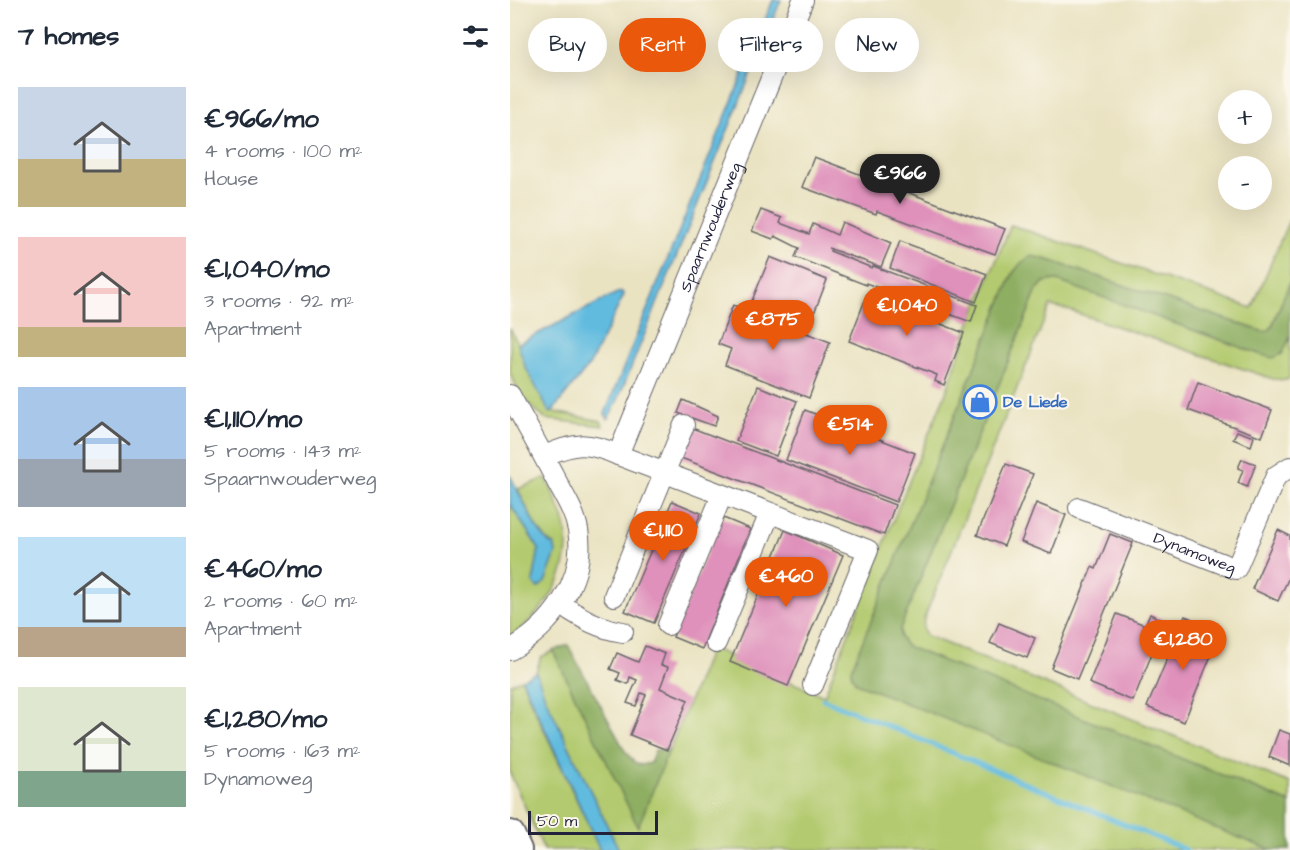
<!DOCTYPE html>
<meta charset="utf-8">
<style>
:root{--surface:#fff;--page:#f2f2f3;--text:#1f2937;--muted:#747a83;--accent:#ea580c}
body{margin:0;font-family:"Architects Daughter",sans-serif;background:var(--page);color:var(--text);height:100vh;display:flex;flex-direction:column;font-size:22px;white-space:nowrap}
*{box-sizing:border-box;margin:0}
p{font-size:20px;color:var(--muted)}
.icon{flex:none;width:33px;height:33px;fill:none;stroke:currentColor;stroke-width:2;stroke-linecap:round;stroke-linejoin:round}
.map{position:relative;flex:1;overflow:hidden}
.side{display:flex;flex-direction:column;background:var(--surface);width:510px}
.side>*{flex:none}
.guide{position:absolute;left:18px;top:18px;width:570px;height:54px;display:flex;gap:12px}
.controls{position:absolute;left:708px;top:90px;display:grid;gap:12px}
.controls a{display:grid;place-items:center;width:54px;height:54px;border-radius:50%;background:var(--surface);box-shadow:0 6px 24px #0002;font-size:30px}
.scale{position:absolute;left:18px;bottom:15px;width:130px;box-sizing:border-box;padding-left:6px;border:3px solid #22223b;border-top:0;font-size:16px;line-height:21px;white-space:nowrap;color:#22223b;-webkit-text-stroke:4px #fbf7ec;paint-order:stroke}
.price{position:absolute;translate:-50% -51px;padding:0 14px;border-radius:21px;background:var(--accent);color:#fff;font-size:20px;line-height:39px;filter:drop-shadow(0 2px 3px #0008)}
.price::after{content:'';position:absolute;left:50%;top:36px;width:18px;height:14px;margin-left:-9px;background:inherit;clip-path:polygon(0 0,100% 0,50% 100%)}
.price.selected{background:#222;color:#fff}
ul{padding:0;list-style:none}
li{display:flex;align-items:center;gap:18px;height:150px;padding:0 18px}
li span{display:grid;place-items:center;flex:none;width:168px;height:120px;border-radius:0px;color:#555}
li>.icon{margin-inline-start:auto}
span .icon{width:72px;height:72px;fill:#fffc;stroke-width:1}
li b{font-size:26px}
h2{display:flex;justify-content:space-between;align-items:center;height:72px;padding:0 18px;font-size:26px}
.chip{padding:0 21px;border-radius:27px;background:var(--surface);box-shadow:0 6px 24px #0002;font-size:21px;line-height:54px}
.chip.selected{background:var(--accent);color:#fff}
main{display:flex;flex:1;min-height:0}
.map>svg:first-child{display:block}
</style>
<main>
<section class="side">
<h2>7 homes<svg class="icon" aria-label="filters" viewBox="0 0 24 24"><path d="M4 7h16M4 17h16"/><circle cx="9" cy="7" r="2"/><circle cx="15" cy="17" r="2"/></svg></h2>
<ul>
<li><span style="background:linear-gradient(#c9d6e8 60%,#c2b280 0)"><svg class="icon" aria-label="home" viewBox="0 0 24 24"><path d="M3 11l9-7 9 7M6 9v11h12V9"/></svg></span><div><b>€966/mo</b><p>4 rooms · 100 m²</p><p>House</p></div></li>
<li><span style="background:linear-gradient(#f6c9c9 75%,#c2b280 0)"><svg class="icon" aria-label="home" viewBox="0 0 24 24"><path d="M3 11l9-7 9 7M6 9v11h12V9"/></svg></span><div><b>€1,040/mo</b><p>3 rooms · 92 m²</p><p>Apartment</p></div></li>
<li><span style="background:linear-gradient(#a9c7e8 60%,#9aa5b1 0)"><svg class="icon" aria-label="home" viewBox="0 0 24 24"><path d="M3 11l9-7 9 7M6 9v11h12V9"/></svg></span><div><b>€1,110/mo</b><p>5 rooms · 143 m²</p><p>Spaarnwouderweg</p></div></li>
<li><span style="background:linear-gradient(#bfe0f5 75%,#b9a48a 0)"><svg class="icon" aria-label="home" viewBox="0 0 24 24"><path d="M3 11l9-7 9 7M6 9v11h12V9"/></svg></span><div><b>€460/mo</b><p>2 rooms · 60 m²</p><p>Apartment</p></div></li>
<li><span style="background:linear-gradient(#dfe7d0 70%,#7fa58c 0)"><svg class="icon" aria-label="home" viewBox="0 0 24 24"><path d="M3 11l9-7 9 7M6 9v11h12V9"/></svg></span><div><b>€1,280/mo</b><p>5 rooms · 163 m²</p><p>Dynamoweg</p></div></li>
</ul>
</section>
<div class="map">
<svg width="780" height="850" viewBox="0 0 780 850">
<rect width="100%" height="100%" fill="#fbf7ec"/>
<filter id="ink" filterUnits="userSpaceOnUse"><feTurbulence type="fractalNoise" baseFrequency=".0167" numOctaves="2"/><feDisplacementMap in="SourceGraphic" scale="12" xChannelSelector="R" yChannelSelector="G"/><feConvolveMatrix kernelMatrix="1 2 1 2 8 2 1 2 1" color-interpolation-filters="sRGB"/></filter>
<filter id="wash" filterUnits="userSpaceOnUse"><feTurbulence type="fractalNoise" baseFrequency=".008" numOctaves="4" result="noise"/><feDisplacementMap in="SourceGraphic" scale="24" xChannelSelector="R" yChannelSelector="G"/><feGaussianBlur stdDeviation="1.35" result="paint"/><feColorMatrix in="noise" values="0 0 0 0 0 0 0 0 0 0 0 0 0 0 0 0 0 1.4 0 .05"/><feComposite in="paint" operator="in"/></filter>
<g filter="url(#wash)">
<rect width="100%" height="100%" fill="#eae3c2"/>
<g fill="#b3ca6f" stroke="#6a7655" stroke-width="1.5">
<polygon points="780,218 780,282 760,330 754,332 535,259 503,273 341,670 342,676 346,683 762,850 109,850 35,697 26,672 31,657 43,651 128,826 201,648 314,696 390,503 437,390 460,323 501,225 742,308"/>
<polygon points="545,280 752,355 772,354 780,337 780,377 777,380 763,379 555,309 540,306 414,619 413,629 417,636 437,644 780,783 780,803 396,646 390,637 390,629 527,290 534,282"/>
<polygon points="0,328 8,344 15,366 39,411 91,421 93,426 35,419 14,399 0,374"/>
<path d="M 36,478 C 43,494 53,512 56,530 C 63,577 34,610 0,638 L 0,604 L 4,586 L 0,561 L 0,504 L 29,549 L 23,582 L 35,582 L 46,553 L 44,544 L 41,544 L 26,527 L 8,489 Z"/>
<polygon points="12,679 21,702 90,850 34,850 0,773 0,684"/>
</g>
<g fill="#8eae62" stroke="#58684e" stroke-width="1.5">
<polygon points="521,256 535,259 754,332 761,329 780,282 780,337 772,354 763,358 752,355 545,280 534,282 527,290 390,629 390,637 396,646 780,803 780,850 762,850 745,844 346,683 342,676 341,670 503,273 511,263"/>
<polygon points="58,645 115,751 124,762 131,765 140,763 145,750 159,750 128,827 43,651"/>
</g>
<g fill="#61bbdf" stroke="#426e8d" stroke-width="1.5">
<polygon points="263,0 271,0 107,402 98,419 95,414 104,391"/>
<polygon points="112,292 114,295 80,364 41,413 39,412 15,366 8,344 107,293"/>
<polygon points="0,475 26,527 40,544 44,544 46,553 35,582 28,588 23,583 29,549 0,504"/>
<polygon points="26,672 35,697 109,850 90,850 12,679"/>
</g>
<g fill="none" stroke-linecap="round" stroke-linejoin="round">
<polyline stroke="#61bbdf" stroke-width="5" points="313,699 676,850"/>
</g>
<g id="blocks">
<g fill="#df91bb">
<polygon points="304,157 495,229 485,254 367,211 366,214 292,187"/>
<polygon points="251,210 272,218 270,223 299,234 303,224 327,235 332,222 381,243 371,267 318,248 321,249 320,251 362,268 363,266 467,305 461,322 356,283 356,285 285,257 289,248 265,236 263,239 242,231"/>
<polygon points="390,241 477,274 466,302 380,268"/>
<polygon points="260,257 317,280 299,326 241,303"/>
<polygon points="357,295 454,333 434,385 425,381 427,375 339,341"/>
<polygon points="223,305 320,342 299,398 215,365 221,349 208,344"/>
<polygon points="688,382 762,410 752,437 678,410"/>
<polygon points="248,386 287,401 266,456 226,441"/>
<polygon points="173,400 208,416 204,426 168,413"/>
<polygon points="295,410 405,453 386,502 276,460"/>
<polygon points="182,428 385,505 374,535 171,458"/>
<polygon points="727,431 744,437 741,446 723,439"/>
<polygon points="732,459 746,464 737,487 728,483 733,470 728,468"/>
<polygon points="496,464 523,474 494,546 467,535"/>
<polygon points="162,501 191,513 144,623 115,611"/>
<polygon points="526,503 556,515 541,554 511,542"/>
<polygon points="211,517 240,529 192,649 163,637"/>
<polygon points="275,530 333,555 278,686 220,662"/>
<polygon points="768,530 780,536 780,575 768,601 742,589"/>
<polygon points="600,534 623,543 567,679 541,668 582,567 586,569"/>
<polygon points="607,614 635,625 640,614 655,621 623,701 579,683"/>
<polygon points="675,616 682,619 680,624 709,636 674,722 637,707"/>
<polygon points="489,623 525,638 517,658 480,643"/>
<polygon points="135,646 155,654 151,665 158,667 150,688 178,700 157,750 120,735 136,695 131,693 126,706 117,703 127,680 120,677 118,684 107,680 110,673 100,669 107,653 128,662"/>
<polygon points="769,730 780,734 780,766 759,757"/>
</g>
</g>
</g>
<g filter="url(#ink)">
<use href="#blocks" fill-opacity="0" stroke="#68666a" stroke-width="1.5"/>
<g fill="none" stroke-linecap="round" stroke-linejoin="round">
<g stroke="#68666a" stroke-width="22">
<g id="minor">
<path d="M 0,395 C 16,425 33,454 48,484 C 56,499 65,513 68,530 C 77,580 41,627 0,650"/>
<path id="s1" d="M 108,455 L 293,0"/>
<path d="M 34,456 C 64,443 77,441 108,455 L 358,550 L 303,685"/>
<path id="s2" d="M 569,508 L 726,569 L 766,476 L 780,467"/>
<polyline points="104,596 174,425"/>
<path d="M 50,604 C 72,618 87,628 113,632"/>
<polyline points="158,625 212,495"/>
<polyline points="206,643 260,513"/>
</g>
</g>
<g stroke="#68666a" stroke-width="32">
<polyline id="highway" points="0,835 7,850"/>
</g>
<use href="#minor" stroke="#fff" stroke-width="20"/>
<use href="#highway" stroke="#fff" stroke-width="28"/>
</g>
</g>
<defs>
<g id="shop-ring" transform="scale(1.725)"><circle r="9.5" fill="#fbf7ec" stroke="#3f7fe0" stroke-width="1.5"/><path d="M-5-2.5h2.3a2.7 3.5 0 0 1 5.4 0H5L5.5 6h-11ZM-1.5-2.5h3a1.5 2.3 0 0 0-3 0Z" fill="#3f7fe0"/></g>
</defs>
<g fill-rule="evenodd">
<use href="#shop-ring" x="470" y="402"/>
</g>
<g text-anchor="middle" dominant-baseline="central" stroke-width="4.5" stroke-linejoin="round" paint-order="stroke">
<g font-size="16" fill="#22223b" stroke="#fbf7ec">
<text stroke="none"><textPath href="#s1" startOffset="246">Spaarnwouderweg</textPath></text>
<text stroke="none"><textPath href="#s2" startOffset="124">Dynamoweg</textPath></text>
</g>
<g font-size="16" font-weight="bold" fill="#366cbe" stroke="#fbf7ec" text-anchor="start">
<text x="493" y="402">De Liede</text>
</g>
</g>
</svg>
<div class="controls">
<a>+</a>
<a>−</a>
</div>
<div class="scale">50 m</div>
<b class="price selected" style="left:390px;top:205px">€966</b>
<b class="price" style="left:397px;top:337px">€1,040</b>
<b class="price" style="left:263px;top:351px">€875</b>
<b class="price" style="left:340px;top:456px">€514</b>
<b class="price" style="left:153px;top:562px">€1,110</b>
<b class="price" style="left:276px;top:608px">€460</b>
<b class="price" style="left:673px;top:671px">€1,280</b>
<div class="guide">
<a class="chip">Buy</a>
<a class="chip selected">Rent</a>
<a class="chip">Filters</a>
<a class="chip">New</a>
</div>
</div>
</main>
